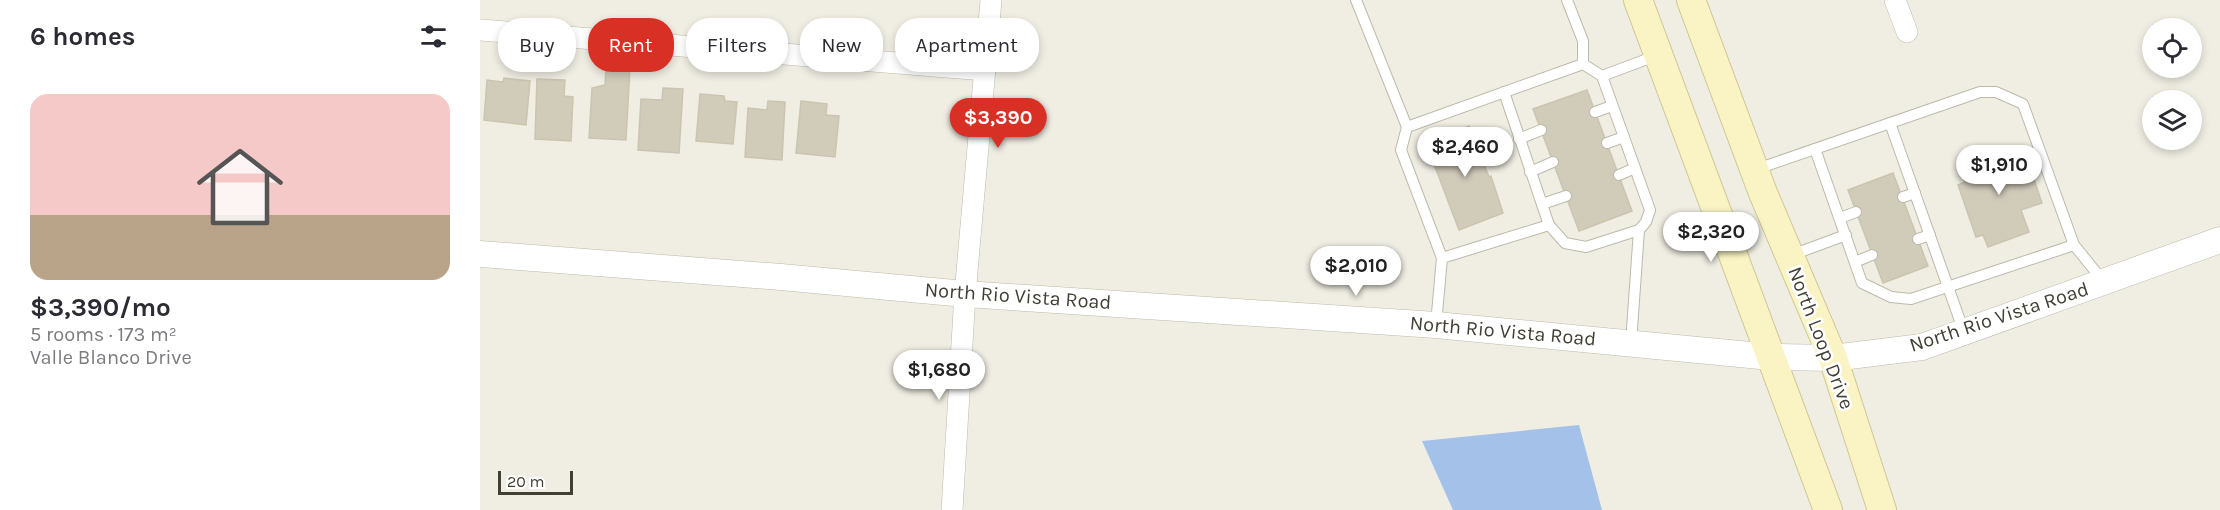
<!DOCTYPE html>
<meta charset="utf-8">
<style>
:root{--surface:#fff;--page:#f7f7f7;--text:#2b2b33;--muted:#7c7c81;--accent:#d93025}
body{margin:0;font-family:Karla,sans-serif;background:var(--page);color:var(--text);height:100vh;display:flex;flex-direction:column;font-size:22px;white-space:nowrap}
*{box-sizing:border-box;margin:0}
p{font-size:20px;color:var(--muted)}
.icon{flex:none;width:33px;height:33px;fill:none;stroke:currentColor;stroke-width:2;stroke-linecap:round;stroke-linejoin:round}
.map{position:relative;flex:1;overflow:hidden}
.details{display:flex;flex-direction:column;background:var(--surface);width:480px}
.details>*{flex:none}
.banner{position:absolute;left:18px;top:18px;width:570px;height:54px;display:flex;gap:12px}
.controls{position:absolute;left:1662px;top:18px;display:grid;gap:12px}
.controls a{display:grid;place-items:center;width:60px;height:60px;border-radius:50%;background:var(--surface);box-shadow:0 3px 9px #0003;font-size:30px}
.scale{position:absolute;left:18px;bottom:15px;width:75px;box-sizing:border-box;padding-left:6px;border:3px solid #413e34;border-top:0;font-size:16px;line-height:21px;white-space:nowrap;color:#413e34;-webkit-text-stroke:4px #fff;paint-order:stroke}
.price{position:absolute;translate:-50% -51px;padding:0 14px;border-radius:21px;background:#fff;color:#222;font-size:20px;line-height:39px;filter:drop-shadow(0 2px 3px #0008)}
.price::after{content:'';position:absolute;left:50%;top:36px;width:18px;height:14px;margin-left:-9px;background:inherit;clip-path:polygon(0 0,100% 0,50% 100%)}
.price.selected{background:var(--accent);color:#fff}
ul{padding:0;list-style:none}
li{display:grid;align-content:center;gap:12px;height:318px;padding:0 30px}
li span{display:grid;place-items:center;height:186px;border-radius:18px;color:#555}
li>.icon{margin-inline-start:auto}
span .icon{width:108px;height:108px;fill:#fffc;stroke-width:1}
li b{font-size:26px}
h2{display:flex;justify-content:space-between;align-items:center;height:72px;padding:0 30px;font-size:26px}
.pill{padding:0 21px;border-radius:24px;background:var(--surface);box-shadow:0 3px 9px #0003;font-size:21px;line-height:54px}
.pill.selected{background:var(--accent);color:#fff}
main{display:flex;flex:1;min-height:0}
.map>svg:first-child{display:block}
</style>
<main>
<section class="details">
<h2>6 homes<svg class="icon" aria-label="filters" viewBox="0 0 24 24"><path d="M4 7h16M4 17h16"/><circle cx="9" cy="7" r="2"/><circle cx="15" cy="17" r="2"/></svg></h2>
<ul>
<li><span style="background:linear-gradient(#f6c9c9 65%,#b9a48a 0)"><svg class="icon" aria-label="home" viewBox="0 0 24 24"><path d="M3 11l9-7 9 7M6 9v11h12V9"/></svg></span><div><b>$3,390/mo</b><p>5 rooms · 173 m²</p><p>Valle Blanco Drive</p></div></li>
</ul>
</section>
<div class="map">
<svg width="1740" height="510" viewBox="0 0 1740 510">
<rect width="100%" height="100%" fill="#f0eee3"/>
<polygon fill="#a4c2e9" points="1099,425 1122,510 973,510 942,441"/>
<g fill="#d1cbba" stroke="#cbc4ae" stroke-width="1.5">
<polygon points="126,66 150,67 146,140 109,138 112,88 125,85"/>
<polygon points="24,78 50,81 46,125 4,120 7,80 23,82"/>
<polygon points="57,79 85,80 84,96 93,97 91,141 55,139"/>
<polygon points="183,88 203,89 199,153 158,150 161,99 182,100"/>
<polygon points="1107,90 1152,211 1099,231 1053,109"/>
<polygon points="220,94 244,96 245,101 257,102 253,144 216,141"/>
<polygon points="288,101 305,102 302,160 265,157 268,108 287,110"/>
<polygon points="321,101 347,104 346,115 359,116 355,157 316,153"/>
<polygon points="989,126 1009,177 1011,176 1023,213 979,230 946,143"/>
<polygon points="1543,147 1562,203 1541,210 1549,232 1508,247 1503,235 1496,237 1478,185 1485,182 1480,168"/>
<polygon points="1413,173 1448,266 1403,283 1368,190"/>
</g>
<g fill="none" stroke-linecap="round" stroke-linejoin="round">
<g stroke="#bdbaaa" stroke-width="12">
<g id="service">
<polyline points="876,0 927,127"/>
<polyline points="1087,0 1103,41 1103,64"/>
<polyline points="1122,76 1170,210 1166,222 1159,230 1151,343"/>
<polyline points="1024,92 1069,225"/>
<polyline points="1115,112 1132,106"/>
<polyline points="1410,123 1484,332"/>
<polyline points="1039,139 1061,130"/>
<polyline points="1127,143 1144,137"/>
<polyline points="1335,149 1382,283 1411,297 1431,299 1594,245"/>
<polyline points="1274,170 1500,92 1516,92 1543,104 1594,245 1624,282"/>
<polyline points="1050,172 1073,162"/>
<polyline points="1139,175 1155,168"/>
<polyline points="1423,197 1435,193"/>
<polyline points="1062,204 1086,196"/>
<polyline points="1360,218 1376,212"/>
<polyline points="1438,239 1450,235"/>
<polyline points="1309,256 1366,235"/>
<polyline points="962,258 921,150 927,127 1103,64 1122,76 1178,55"/>
<polyline points="1375,262 1392,255"/>
<polyline points="956,324 962,258 1069,225 1085,243 1106,247 1159,230"/>
</g>
</g>
<g stroke="#bdbaaa" stroke-width="22">
<g id="minor">
<polyline points="1415,0 1427,32"/>
<polyline points="0,30 505,70"/>
<polyline points="472,510 485,294 511,0"/>
</g>
</g>
<g stroke="#bdbaaa" stroke-width="27">
<polyline id="tertiary" points="0,254 301,277 485,294 956,325 1291,357 1353,358 1442,347 1740,240"/>
</g>
<g stroke="#cdc696" stroke-width="30">
<g id="secondary">
<polyline points="1158,0 1348,510"/>
<polyline points="1211,0 1283,193 1353,358 1402,510"/>
</g>
</g>
<use href="#service" stroke="#fff" stroke-width="10"/>
<use href="#minor" stroke="#fff" stroke-width="21"/>
<use href="#tertiary" stroke="#fff" stroke-width="26"/>
<use href="#secondary" stroke="#faf4c4" stroke-width="28"/>
</g>
<g text-anchor="middle" dominant-baseline="central" stroke-width="5" stroke-linejoin="round" paint-order="stroke">
<g font-size="20" fill="#413e34" stroke="#fff">
<text transform="translate(538 296) rotate(4)">North Rio Vista Road</text>
<text transform="translate(1519 317) rotate(-18)">North Rio Vista Road</text>
<text transform="translate(1023 331) rotate(5)">North Rio Vista Road</text>
<text transform="translate(1341 338) rotate(69)">North Loop Drive</text>
</g>
</g>
</svg>
<div class="controls">
<a><svg class="icon" aria-label="locate" viewBox="0 0 24 24"><circle cx="12" cy="12" r="6"/><path d="M12 2v4M12 18v4M2 12h4M18 12h4"/></svg></a>
<a><svg class="icon" aria-label="layers" viewBox="0 0 24 24"><path d="M12 4l9 5-9 5-9-5zM3 14l9 5 9-5"/></svg></a>
</div>
<div class="scale">20 m</div>
<b class="price selected" style="left:518px;top:149px">$3,390</b>
<b class="price" style="left:985px;top:178px">$2,460</b>
<b class="price" style="left:1519px;top:196px">$1,910</b>
<b class="price" style="left:1231px;top:263px">$2,320</b>
<b class="price" style="left:876px;top:297px">$2,010</b>
<b class="price" style="left:459px;top:401px">$1,680</b>
<div class="banner">
<a class="pill">Buy</a>
<a class="pill selected">Rent</a>
<a class="pill">Filters</a>
<a class="pill">New</a>
<a class="pill">Apartment</a>
</div>
</div>
</main>
